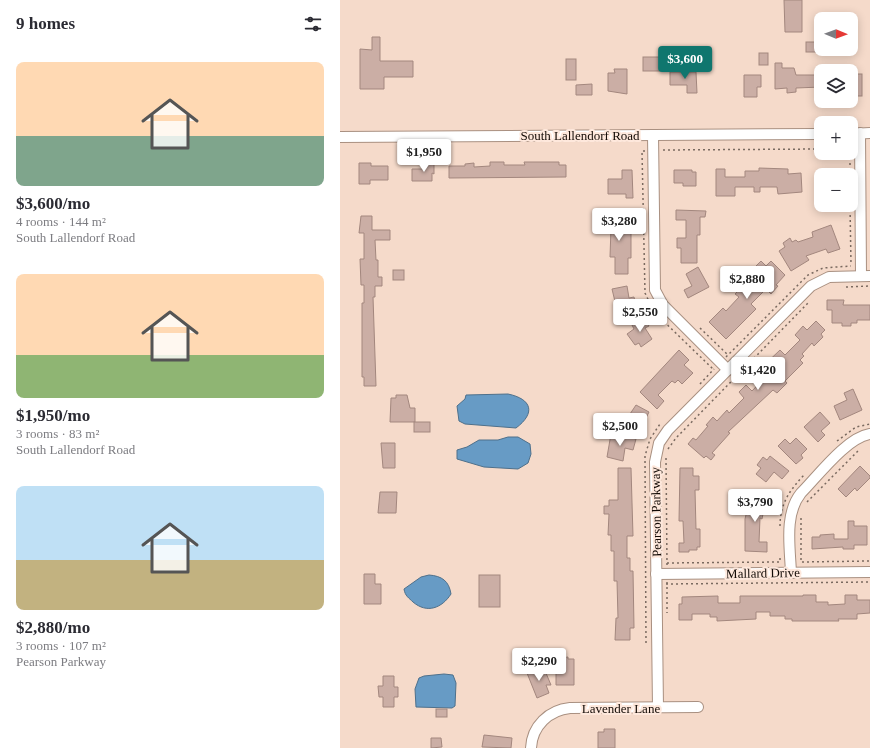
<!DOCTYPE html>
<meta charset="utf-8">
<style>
:root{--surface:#fff;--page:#f7f7f7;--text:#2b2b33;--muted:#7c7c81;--accent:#0f766e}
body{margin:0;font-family:"Times New Roman",serif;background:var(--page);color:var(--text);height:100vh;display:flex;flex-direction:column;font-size:15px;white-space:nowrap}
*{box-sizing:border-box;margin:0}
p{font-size:13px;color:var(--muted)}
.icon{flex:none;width:22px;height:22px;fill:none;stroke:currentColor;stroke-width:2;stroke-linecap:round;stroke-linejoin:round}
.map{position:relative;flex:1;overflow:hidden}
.details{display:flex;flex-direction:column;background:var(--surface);width:340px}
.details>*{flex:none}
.needle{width:26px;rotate:91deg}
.fabs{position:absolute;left:474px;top:12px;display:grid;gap:8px}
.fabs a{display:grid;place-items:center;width:44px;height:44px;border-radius:8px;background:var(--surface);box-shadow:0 2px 10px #0003;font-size:20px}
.price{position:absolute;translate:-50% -34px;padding:0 9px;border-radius:4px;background:#fff;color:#222;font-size:13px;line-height:26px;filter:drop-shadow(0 1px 2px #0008)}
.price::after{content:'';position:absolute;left:50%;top:24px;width:12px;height:9px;margin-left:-6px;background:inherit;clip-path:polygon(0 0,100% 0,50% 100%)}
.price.on{background:var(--accent);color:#fff}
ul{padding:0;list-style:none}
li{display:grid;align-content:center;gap:8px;height:212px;padding:0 16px}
li span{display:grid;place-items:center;height:124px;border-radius:8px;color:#555}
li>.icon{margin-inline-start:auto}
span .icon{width:72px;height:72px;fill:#fffc;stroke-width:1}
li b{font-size:17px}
h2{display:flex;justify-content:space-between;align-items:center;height:48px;padding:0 16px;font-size:17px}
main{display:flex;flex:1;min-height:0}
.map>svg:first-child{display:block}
</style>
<main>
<section class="details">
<h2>9 homes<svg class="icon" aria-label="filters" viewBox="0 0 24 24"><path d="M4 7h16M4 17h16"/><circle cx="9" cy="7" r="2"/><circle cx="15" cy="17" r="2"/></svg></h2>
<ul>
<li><span style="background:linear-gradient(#ffd9b3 60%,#7fa58c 0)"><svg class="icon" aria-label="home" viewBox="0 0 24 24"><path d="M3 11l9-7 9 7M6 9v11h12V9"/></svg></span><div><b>$3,600/mo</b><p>4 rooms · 144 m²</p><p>South Lallendorf Road</p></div></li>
<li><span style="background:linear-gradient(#ffd9b3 65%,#8fb573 0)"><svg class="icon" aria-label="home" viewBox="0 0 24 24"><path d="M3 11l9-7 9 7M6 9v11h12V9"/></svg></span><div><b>$1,950/mo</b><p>3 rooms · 83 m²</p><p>South Lallendorf Road</p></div></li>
<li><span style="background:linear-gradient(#bfe0f5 60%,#c2b280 0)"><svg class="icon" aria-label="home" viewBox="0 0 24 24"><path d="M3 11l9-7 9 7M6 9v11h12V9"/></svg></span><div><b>$2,880/mo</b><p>3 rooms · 107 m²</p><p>Pearson Parkway</p></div></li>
</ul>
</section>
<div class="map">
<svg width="530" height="748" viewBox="0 0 530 748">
<rect width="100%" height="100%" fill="#f5daca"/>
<g fill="#679bc5" stroke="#4e708b">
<path d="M 168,394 C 192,399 196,413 176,428 L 125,424 L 119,421 L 117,406 L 125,399 L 126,395 Z"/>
<polygon points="168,437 178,437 190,444 191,454 188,463 178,469 144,467 117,459 117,450 127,447 139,440 158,440"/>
<path d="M 89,575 C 102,576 109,581 111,594 C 102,608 87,614 73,602 C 69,598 65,596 64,589 L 81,577 Z"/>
<polygon points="104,674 113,675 116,683 115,706 112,708 76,707 75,689 79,678 84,676"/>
</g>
<g fill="#cbaea5" stroke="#a3877e">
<polygon points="444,0 462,0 462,32 445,32"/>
<polygon points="32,37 40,37 40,61 73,61 73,77 44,77 44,89 20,89 20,49 32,50"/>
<rect x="466" y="42" width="11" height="10"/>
<rect x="419" y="53" width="9" height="12"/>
<rect x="303" y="57" width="17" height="14"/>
<rect x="226" y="59" width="10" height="21"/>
<polygon points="435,63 442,63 442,68 454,68 456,75 481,75 481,87 456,88 456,92 447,93 447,88 435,89"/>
<polygon points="274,69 287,69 287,94 268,91 268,73 275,73"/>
<polygon points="330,72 356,72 357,93 347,93 347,85 330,85"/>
<rect x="512" y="74" width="10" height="22"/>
<polygon points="404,75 421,75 421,87 417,87 417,97 404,97"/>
<polygon points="252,84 252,95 236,95 236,85"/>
<polygon points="150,162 164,162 164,165 185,165 184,162 219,162 219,165 226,165 226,177 109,178 109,166 125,166 125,164 134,163 134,167 150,166"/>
<polygon points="19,163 31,163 31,166 48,166 48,180 30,180 30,184 19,184"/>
<polygon points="83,164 94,164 94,174 92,173 92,181 72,181 72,169 83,169"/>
<polygon points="419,168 448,169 448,174 461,173 462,192 438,194 437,187 420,187 420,192 414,192 414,187 395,187 395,196 376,196 376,169 385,169 385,177 405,177 405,171 419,171"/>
<polygon points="282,170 292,170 293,198 286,198 286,194 268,194 268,179 282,179"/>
<polygon points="334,170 352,170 352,172 356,172 356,186 343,186 343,183 334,183"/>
<polygon points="336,210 366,211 365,217 360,217 360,235 357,235 357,263 341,263 341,248 337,248 337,238 346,238 346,220 336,220"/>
<polygon points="264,215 284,215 284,228 291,228 291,258 288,258 288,274 275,274 275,257 270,257 271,228 265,228"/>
<polygon points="21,216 32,216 32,230 50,230 50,240 35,240 36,260 38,260 38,277 42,277 42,286 35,286 35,297 33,297 36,386 24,386 24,377 22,377 22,303 24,303 24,285 21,285 20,259 24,259 24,233 19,233"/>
<polygon points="491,225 500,249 488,253 486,249 466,256 469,260 451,271 439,251 445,247 443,243 450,238 452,242 456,240 458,242 473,237 472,232"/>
<polygon points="421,261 426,266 431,261 445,275 436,285 438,286 431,294 426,289 411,304 416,309 386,339 369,322 383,308 386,311 399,297 395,294 404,285 408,289 419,277 417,275 421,271 416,266"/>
<polygon points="358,267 369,287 348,298 344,290 352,286 346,274"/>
<rect x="53" y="270" width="11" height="10"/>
<polygon points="287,286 289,298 294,297 296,306 277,310 272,289"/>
<polygon points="487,300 504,300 503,305 530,305 530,320 517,320 517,323 511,323 511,326 502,326 502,323 492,323 492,310 487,310"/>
<polygon points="303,317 309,326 305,328 312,339 301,347 299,343 295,345 287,334 294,329 292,325"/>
<polygon points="476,321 485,330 481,334 483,337 474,346 472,343 462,354 464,356 460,360 463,363 445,381 447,383 437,393 433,390 388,432 390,433 372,453 375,455 371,460 366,456 364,458 348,444 353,438 356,440 368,426 366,425 373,417 377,421 387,410 389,413 404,398 399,392 406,385 412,391 426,376 419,370 440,350 445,355 460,340 455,335 463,326 467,330"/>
<polygon points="339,350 349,360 344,365 353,373 342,384 338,380 335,383 332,381 318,395 324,401 317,409 300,392"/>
<polygon points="513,389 522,410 500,420 494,406 507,400 504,393"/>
<polygon points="56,395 67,395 70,408 75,408 75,422 50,422 51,398 56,398"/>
<polygon points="296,405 309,412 299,432 284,423"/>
<polygon points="480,412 490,423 481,431 485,435 478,442 464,427"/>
<rect x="74" y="422" width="16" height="10"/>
<polygon points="271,434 296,439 293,450 285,448 283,461 267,457"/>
<polygon points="456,438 467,449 461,455 463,458 456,464 438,446 445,439 450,444"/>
<polygon points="41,443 55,443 55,468 43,468"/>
<polygon points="430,456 449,471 442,479 434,472 426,482 416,474 421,468 417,465 423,457 427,460"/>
<polygon points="520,466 530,476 530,478 517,491 515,488 506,497 498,489"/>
<polygon points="278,468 291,468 293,536 287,536 287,558 290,558 290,571 293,571 294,628 290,628 290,640 275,640 276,618 278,618 277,581 274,581 274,551 271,551 271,535 268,535 269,514 264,514 264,506 269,506 269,500 278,500"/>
<polygon points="340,468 353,468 353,476 359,476 359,490 355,490 356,529 360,529 360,547 357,547 357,550 349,550 349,552 339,552 339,543 344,543 343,521 339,521"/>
<polygon points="40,492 57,492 56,513 38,513"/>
<polygon points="415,492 431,496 429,505 425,504 422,519 420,518 419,542 427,542 427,552 405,551 405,519 410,498 413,499"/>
<polygon points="508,521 514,521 514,526 527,526 527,545 514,545 514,549 503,549 503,547 472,549 472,537 480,537 480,535 494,534 494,539 508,539"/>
<polygon points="24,574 35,574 35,584 41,584 41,604 24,604"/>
<rect x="139" y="575" width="21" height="32"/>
<polygon points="463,595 476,595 476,602 488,602 488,605 505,604 505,595 517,595 517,600 530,600 530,613 517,614 517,619 498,619 499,621 452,621 452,619 445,619 445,616 430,616 430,612 416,612 416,619 377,621 377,617 370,617 370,614 352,614 352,620 339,620 339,604 342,604 342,597 378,596 378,603 400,603 400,596 463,596"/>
<polygon points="228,657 228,659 234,659 234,685 216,685 216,660 221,660 221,658"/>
<polygon points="203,666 211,685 206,685 209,693 197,698 187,673"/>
<polygon points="43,676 54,676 54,687 58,687 58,697 54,697 54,707 43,707 43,697 39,697 38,686 43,686"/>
<rect x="96" y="709" width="11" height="8"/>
<polygon points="264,729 275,729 275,748 258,748 258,732 264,732"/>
<polygon points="144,735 172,738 171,748 142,747"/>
<polygon points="91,738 101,738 102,747 91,748"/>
</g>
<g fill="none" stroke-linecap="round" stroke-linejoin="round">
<g stroke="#a99081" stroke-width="12">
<g id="minor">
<polyline points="520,133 521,276"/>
<polyline points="511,134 530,133"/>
<polyline points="313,135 315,290 323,305 388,370"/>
<polyline points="0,137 481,134"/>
<path d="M 451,573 C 450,547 444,514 461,493 C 478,476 506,438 530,434"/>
<polyline points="316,574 530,572"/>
<polyline points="318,708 315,462 319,443 328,430 471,286 489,277 530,276"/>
<path d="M 191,748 C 192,726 209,710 230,708 L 358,707"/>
</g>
</g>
<g stroke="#79695f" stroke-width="1.5" stroke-dasharray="2 3" stroke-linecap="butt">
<polyline points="323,150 481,149"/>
<polyline points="305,151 302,151 305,293 314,312 373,369"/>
<polyline points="510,175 510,159"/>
<polyline points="510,205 511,265"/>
<polyline points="506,287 530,286"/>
<polyline points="360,328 388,355"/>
<polyline points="386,357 468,275 483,268 511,266"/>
<polyline points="360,384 374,369"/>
<polyline points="497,441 516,427 530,424"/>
<polyline points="328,449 336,438 469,302"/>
<polyline points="326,458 327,565"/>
<polyline points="467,502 518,451"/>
<polyline points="461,518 461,562 530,561"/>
<path d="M 440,526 C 440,503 450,490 465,474"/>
<polyline points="327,563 440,562 440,558"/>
<polyline points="327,582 327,613"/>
<polyline points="326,584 530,582"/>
<polyline points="306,643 305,456 310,439 320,424"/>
</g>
<use href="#minor" stroke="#fff" stroke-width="10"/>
</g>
<g text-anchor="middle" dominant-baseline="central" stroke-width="4" stroke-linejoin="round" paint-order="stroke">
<g font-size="13" fill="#120a05" stroke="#fee8dc">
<text x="240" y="135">South Lallendorf Road</text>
<text transform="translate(316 512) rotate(-91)">Pearson Parkway</text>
<text transform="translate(423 573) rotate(-1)">Mallard Drive</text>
<text x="281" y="708">Lavender Lane</text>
</g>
</g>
</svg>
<div class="fabs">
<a><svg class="needle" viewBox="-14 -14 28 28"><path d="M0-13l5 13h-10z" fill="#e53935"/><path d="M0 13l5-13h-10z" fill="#7c7c81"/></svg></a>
<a><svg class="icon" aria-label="layers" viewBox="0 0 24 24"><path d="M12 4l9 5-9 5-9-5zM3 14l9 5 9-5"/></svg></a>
<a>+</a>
<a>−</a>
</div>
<b class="price on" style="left:345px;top:80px">$3,600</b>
<b class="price" style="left:84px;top:173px">$1,950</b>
<b class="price" style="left:279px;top:242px">$3,280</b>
<b class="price" style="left:407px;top:300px">$2,880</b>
<b class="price" style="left:300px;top:333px">$2,550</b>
<b class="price" style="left:418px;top:391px">$1,420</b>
<b class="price" style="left:280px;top:447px">$2,500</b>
<b class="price" style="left:415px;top:523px">$3,790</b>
<b class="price" style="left:199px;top:682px">$2,290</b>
</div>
</main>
